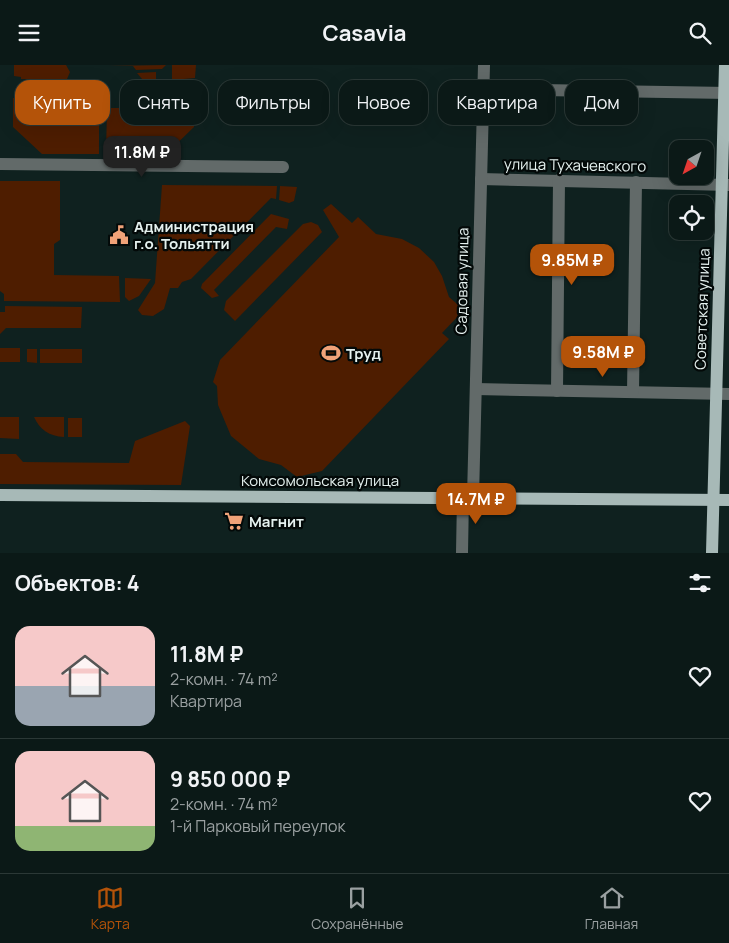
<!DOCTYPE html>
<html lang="ru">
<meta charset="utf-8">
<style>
:root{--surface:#0b1917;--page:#142220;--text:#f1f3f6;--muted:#9aa0a1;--line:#2b3836;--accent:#b45309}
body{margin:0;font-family:Manrope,sans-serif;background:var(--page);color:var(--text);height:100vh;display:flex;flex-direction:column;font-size:19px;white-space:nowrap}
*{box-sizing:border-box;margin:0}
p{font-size:16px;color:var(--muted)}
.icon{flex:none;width:28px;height:28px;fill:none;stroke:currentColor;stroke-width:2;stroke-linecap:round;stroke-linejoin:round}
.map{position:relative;height:488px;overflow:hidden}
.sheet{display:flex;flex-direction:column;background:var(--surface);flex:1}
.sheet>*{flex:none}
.top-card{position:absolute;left:15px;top:15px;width:700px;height:45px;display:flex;gap:10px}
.needle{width:32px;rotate:220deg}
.tools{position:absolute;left:669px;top:75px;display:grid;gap:10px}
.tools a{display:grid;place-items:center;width:45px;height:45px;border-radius:10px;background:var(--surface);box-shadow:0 5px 20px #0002,0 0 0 1px var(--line);font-size:25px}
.price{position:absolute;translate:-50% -42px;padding:0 11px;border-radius:10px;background:var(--accent);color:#fff;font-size:16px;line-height:32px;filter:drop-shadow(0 1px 2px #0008)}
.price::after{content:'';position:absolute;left:50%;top:30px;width:15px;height:11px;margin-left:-8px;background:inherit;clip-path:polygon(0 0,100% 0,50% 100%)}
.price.selected{background:#222;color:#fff}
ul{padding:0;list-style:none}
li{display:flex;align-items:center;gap:15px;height:125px;padding:0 15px}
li+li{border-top:1px solid var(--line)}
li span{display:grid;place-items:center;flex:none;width:140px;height:100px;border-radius:15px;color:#555}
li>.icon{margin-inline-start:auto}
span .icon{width:60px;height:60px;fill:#fffc;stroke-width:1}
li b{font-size:21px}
h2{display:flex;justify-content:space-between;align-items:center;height:60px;padding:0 15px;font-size:21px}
.pill{padding:0 18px;border-radius:15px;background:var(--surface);box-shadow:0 5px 20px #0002,0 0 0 1px var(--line);font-size:18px;line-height:45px}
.pill.selected{background:var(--accent);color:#fff}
header{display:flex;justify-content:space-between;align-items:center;height:65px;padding:0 15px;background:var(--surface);font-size:22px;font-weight:700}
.menu{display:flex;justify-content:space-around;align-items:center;height:70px;border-top:1px solid var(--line);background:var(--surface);font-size:14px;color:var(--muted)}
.menu a{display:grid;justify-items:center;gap:2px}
.menu .selected{color:var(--accent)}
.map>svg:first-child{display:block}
</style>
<header><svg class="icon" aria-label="menu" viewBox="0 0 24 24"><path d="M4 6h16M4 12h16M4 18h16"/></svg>Casavia<svg class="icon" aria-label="search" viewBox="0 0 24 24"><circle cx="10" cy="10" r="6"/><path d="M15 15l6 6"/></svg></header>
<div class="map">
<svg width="729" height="488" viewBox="0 0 729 488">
<rect width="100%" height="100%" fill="#0f211f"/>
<g fill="#4e1d00">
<polygon points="14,0 66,0 70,7 67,14 21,14 21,12 14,11"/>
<polygon points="166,0 162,4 136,5 133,1 108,1"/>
<polygon points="172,0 196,0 195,13 172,15"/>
<polygon points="156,7 156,14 142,14 137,8"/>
<polygon points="20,30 67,30 74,43 99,43 99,89 42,89 13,62 13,33 20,33"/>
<polygon points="141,32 188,32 188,34 195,35 194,62 165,90 106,89 107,43 132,43"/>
<polygon points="0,116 60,116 60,175 54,179 54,210 119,211 120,237 4,236 4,229 0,226"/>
<polygon points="162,120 277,121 276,134 271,133 191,214 182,217 178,223 170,223 164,244 153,251 142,250 138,245 155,218"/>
<polygon points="280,121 297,122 294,136 289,138 279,135"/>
<polygon points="331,139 352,158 358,152 376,169 402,174 419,183 434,197 442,211 449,232 464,245 442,268 449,274 322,406 297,412 281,400 259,394 231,371 218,340 217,321 213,317 220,295 339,172 323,145"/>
<polygon points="271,149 289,154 287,164 276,162 214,225 219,231 212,233 201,223 202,219"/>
<polygon points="311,157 318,160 322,167 235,256 224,245 226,236 303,159"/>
<polygon points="125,213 151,214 139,231 129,236 125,232"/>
<polygon points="5,241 82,242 81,263 6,263 0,269 0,247 5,247"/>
<rect x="0" y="283" width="20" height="14"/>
<polygon points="27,284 37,284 37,298 27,297"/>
<rect x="40" y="284" width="42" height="14"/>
<polygon points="0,352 19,352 19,374 0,373"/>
<path d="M 34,352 L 64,352 L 64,372 C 49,371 40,365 34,352 Z"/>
<rect x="68" y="353" width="14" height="19"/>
<polygon points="185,356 190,361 181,420 0,419 0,389 16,389 23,397 129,398 135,376"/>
</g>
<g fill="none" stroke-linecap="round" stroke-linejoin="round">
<g stroke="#626a69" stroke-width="12">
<polyline points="483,24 729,28"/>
<polyline points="0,99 283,102"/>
<polyline points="481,114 729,120"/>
<polyline points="476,324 729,329"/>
<polyline points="557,326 559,115"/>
<polyline points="633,327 636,117"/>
<polyline points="473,432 484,0"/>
<polyline points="462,488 463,432"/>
</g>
<g stroke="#a7b9b7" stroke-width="12">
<polyline points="0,430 729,435"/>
<polyline points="712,488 725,0"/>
</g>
</g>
<defs>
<g id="civic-bare" transform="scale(1.5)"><path d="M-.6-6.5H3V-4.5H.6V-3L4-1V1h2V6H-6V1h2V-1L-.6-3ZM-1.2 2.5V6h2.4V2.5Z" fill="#f0a278" stroke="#030908" stroke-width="2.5" paint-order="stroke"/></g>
<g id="stadium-bare" transform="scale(1.5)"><path d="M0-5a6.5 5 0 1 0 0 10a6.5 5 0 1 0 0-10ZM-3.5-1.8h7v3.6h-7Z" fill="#f0a278" stroke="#030908" stroke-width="2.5" paint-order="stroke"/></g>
<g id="supermarket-bare" transform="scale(1.5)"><path d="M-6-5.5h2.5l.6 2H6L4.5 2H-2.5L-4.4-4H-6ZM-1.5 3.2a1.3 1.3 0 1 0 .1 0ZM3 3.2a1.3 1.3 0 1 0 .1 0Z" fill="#f0a278" stroke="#030908" stroke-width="2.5" paint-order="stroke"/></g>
</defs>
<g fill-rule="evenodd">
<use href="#civic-bare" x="119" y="170"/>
<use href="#stadium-bare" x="331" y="288"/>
<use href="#supermarket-bare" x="234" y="456"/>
</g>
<g text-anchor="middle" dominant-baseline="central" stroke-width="4.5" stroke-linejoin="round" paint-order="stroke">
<g font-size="15" fill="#e5f1ef" stroke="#030908">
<text transform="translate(575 100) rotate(1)">улица Тухачевского</text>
<text transform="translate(462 216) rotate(-89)">Садовая улица</text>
<text transform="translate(702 244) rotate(-88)">Советская улица</text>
<text x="320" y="415">Комсомольская улица</text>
</g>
<g font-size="15" font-weight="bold" fill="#e5f1ef" stroke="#030908" text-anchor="start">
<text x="134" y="161">Администрация<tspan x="134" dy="17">г.о. Тольятти</tspan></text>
<text x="346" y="288">Труд</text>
<text x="249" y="456">Магнит</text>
</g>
</g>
</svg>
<div class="tools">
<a><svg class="needle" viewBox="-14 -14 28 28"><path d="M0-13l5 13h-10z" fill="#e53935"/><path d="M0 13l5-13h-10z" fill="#9aa0a1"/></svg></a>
<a><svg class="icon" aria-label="locate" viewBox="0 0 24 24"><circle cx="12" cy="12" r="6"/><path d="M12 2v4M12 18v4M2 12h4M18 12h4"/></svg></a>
</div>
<b class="price selected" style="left:142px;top:113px">11.8M ₽</b>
<b class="price" style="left:572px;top:221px">9.85M ₽</b>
<b class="price" style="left:603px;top:313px">9.58M ₽</b>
<b class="price" style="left:476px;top:460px">14.7M ₽</b>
<div class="top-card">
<a class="pill selected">Купить</a>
<a class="pill">Снять</a>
<a class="pill">Фильтры</a>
<a class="pill">Новое</a>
<a class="pill">Квартира</a>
<a class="pill">Дом</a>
</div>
</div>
<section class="sheet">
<h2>Объектов: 4<svg class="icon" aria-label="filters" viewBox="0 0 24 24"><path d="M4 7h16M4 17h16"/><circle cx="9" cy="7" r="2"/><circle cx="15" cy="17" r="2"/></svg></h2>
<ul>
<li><span style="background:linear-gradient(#f6c9c9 60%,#9aa5b1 0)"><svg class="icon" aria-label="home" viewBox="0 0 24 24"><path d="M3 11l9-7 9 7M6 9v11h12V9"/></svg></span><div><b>11.8M ₽</b><p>2-комн. · 74 m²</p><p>Квартира</p></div><svg class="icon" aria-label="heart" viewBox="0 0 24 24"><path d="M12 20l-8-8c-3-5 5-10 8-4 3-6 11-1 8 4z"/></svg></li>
<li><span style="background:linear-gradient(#f6c9c9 75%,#8fb573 0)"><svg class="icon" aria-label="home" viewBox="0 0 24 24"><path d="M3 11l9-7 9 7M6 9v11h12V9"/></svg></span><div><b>9 850 000 ₽</b><p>2-комн. · 74 m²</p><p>1-й Парковый переулок</p></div><svg class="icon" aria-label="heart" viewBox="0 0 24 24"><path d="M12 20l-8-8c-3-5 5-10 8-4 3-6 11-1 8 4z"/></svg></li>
</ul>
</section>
<nav class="menu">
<a class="selected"><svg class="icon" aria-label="map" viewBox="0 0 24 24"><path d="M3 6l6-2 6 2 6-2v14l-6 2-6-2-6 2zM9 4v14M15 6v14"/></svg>Карта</a>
<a><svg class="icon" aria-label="saved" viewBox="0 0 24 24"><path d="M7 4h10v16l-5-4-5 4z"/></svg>Сохранённые</a>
<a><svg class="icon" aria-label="home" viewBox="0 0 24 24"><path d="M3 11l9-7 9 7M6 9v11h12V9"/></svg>Главная</a>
</nav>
